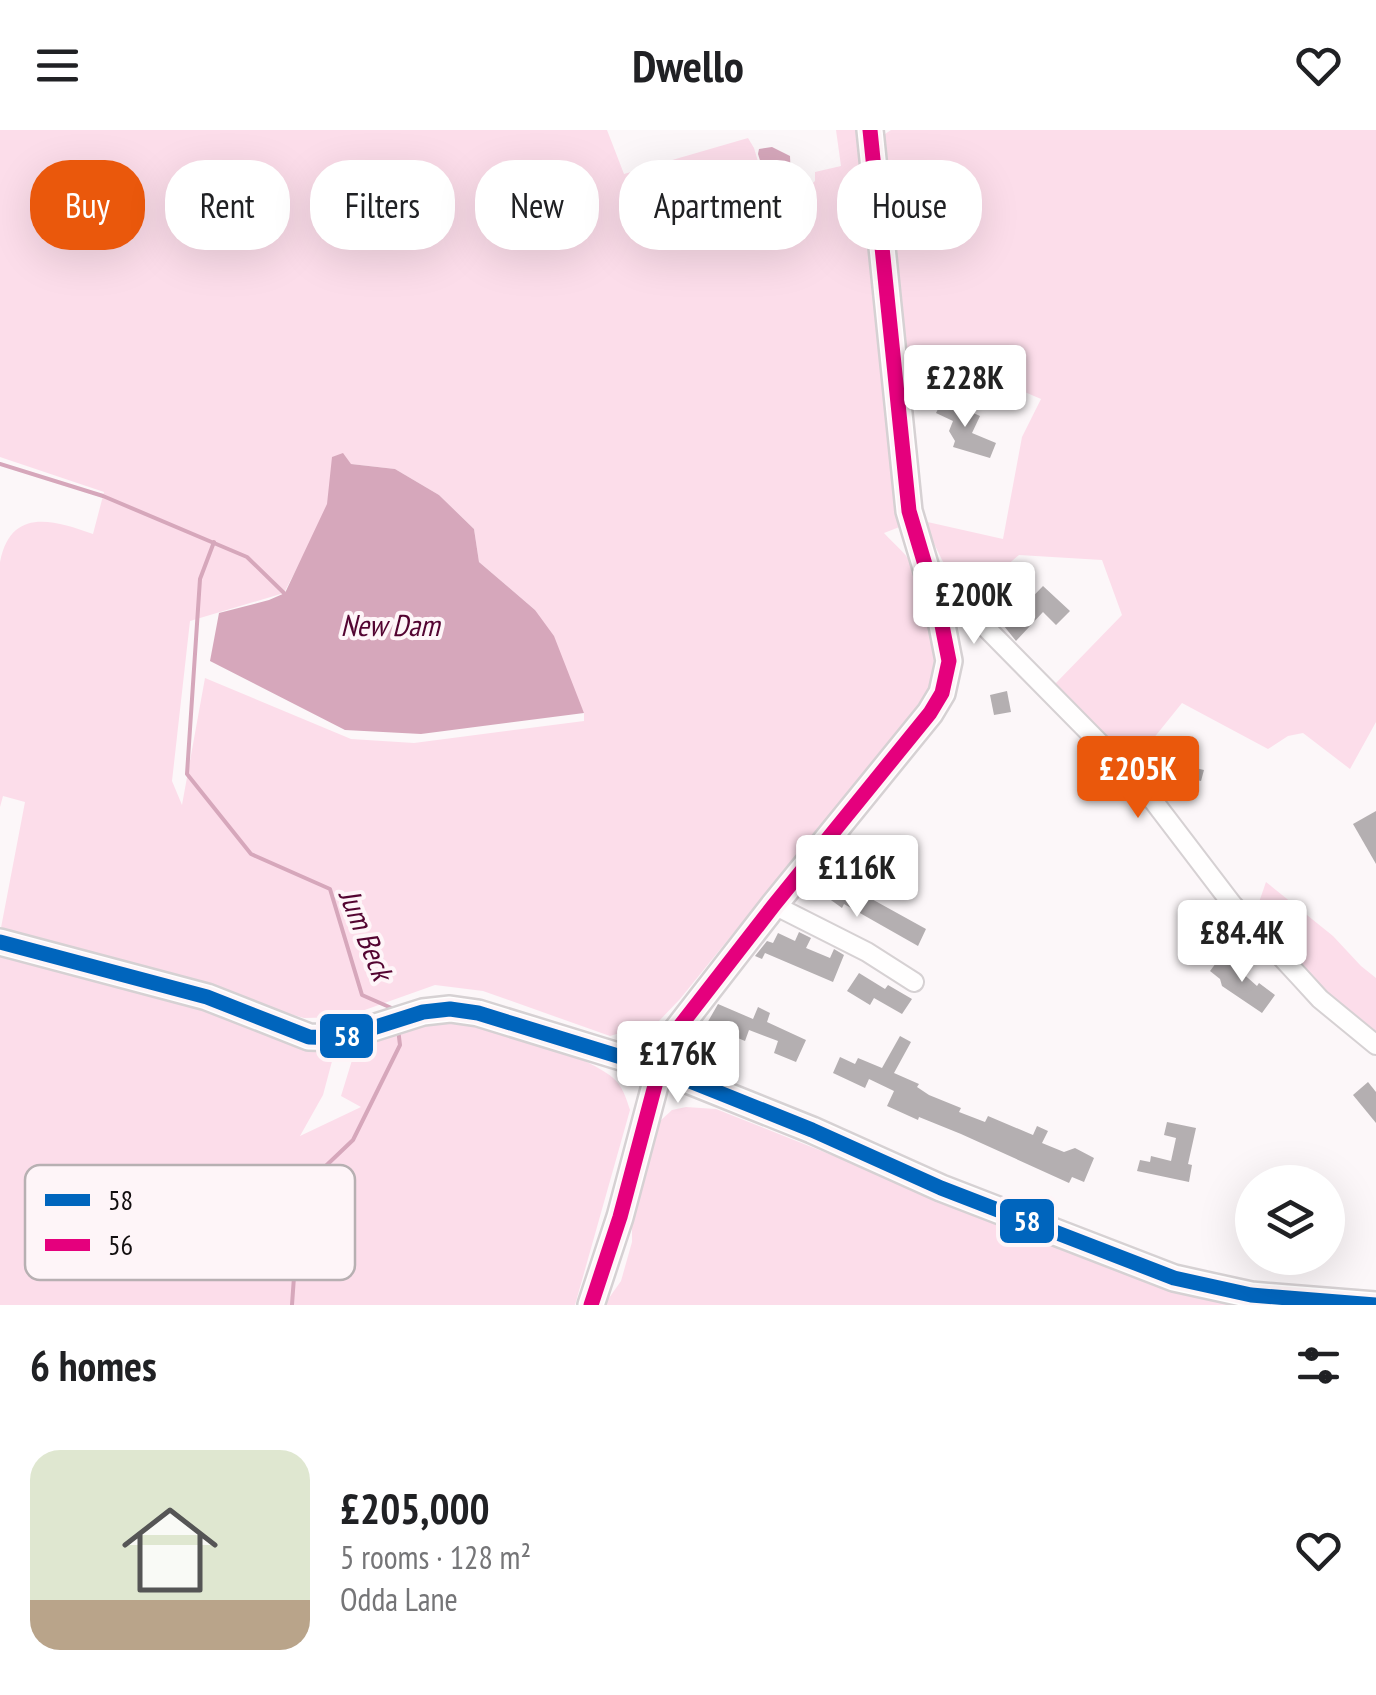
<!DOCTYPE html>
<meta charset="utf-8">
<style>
:root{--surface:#fff;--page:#f6f6f6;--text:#202124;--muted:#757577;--line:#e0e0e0;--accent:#ea580c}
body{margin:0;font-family:"PT Sans Narrow",sans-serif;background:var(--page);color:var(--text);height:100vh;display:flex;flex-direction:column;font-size:38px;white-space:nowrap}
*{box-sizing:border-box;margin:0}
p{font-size:32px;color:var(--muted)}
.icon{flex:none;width:55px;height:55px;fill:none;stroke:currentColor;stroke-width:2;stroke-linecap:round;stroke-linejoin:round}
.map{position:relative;height:1175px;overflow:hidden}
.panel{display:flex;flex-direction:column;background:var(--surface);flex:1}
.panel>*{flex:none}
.guide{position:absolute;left:30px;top:30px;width:1318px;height:90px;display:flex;gap:20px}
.fabs{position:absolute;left:1235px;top:1035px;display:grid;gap:20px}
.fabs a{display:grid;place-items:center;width:110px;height:110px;border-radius:50%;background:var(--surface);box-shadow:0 10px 40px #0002;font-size:50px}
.price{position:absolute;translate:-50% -85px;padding:0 22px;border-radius:10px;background:#fff;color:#222;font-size:32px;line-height:65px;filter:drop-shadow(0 2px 5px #0008)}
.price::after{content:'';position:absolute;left:50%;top:60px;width:30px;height:22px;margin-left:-15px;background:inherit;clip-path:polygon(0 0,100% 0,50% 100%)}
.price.current{background:var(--accent);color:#fff}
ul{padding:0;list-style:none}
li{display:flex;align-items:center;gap:30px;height:250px;padding:0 30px}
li+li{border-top:2px solid var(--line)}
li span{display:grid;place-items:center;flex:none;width:280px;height:200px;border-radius:30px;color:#555}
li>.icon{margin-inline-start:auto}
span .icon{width:120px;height:120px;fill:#fffc;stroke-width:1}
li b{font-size:42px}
h2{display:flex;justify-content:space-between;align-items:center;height:120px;padding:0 30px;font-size:42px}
.pill{padding:0 35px;border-radius:40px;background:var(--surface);box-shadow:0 10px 40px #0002;font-size:35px;line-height:90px}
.pill.current{background:var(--accent);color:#fff}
header{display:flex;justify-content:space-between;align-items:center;height:130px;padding:0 30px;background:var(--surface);font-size:45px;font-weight:700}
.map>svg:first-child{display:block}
</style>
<header><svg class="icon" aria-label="menu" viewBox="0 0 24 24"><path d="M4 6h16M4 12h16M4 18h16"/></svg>Dwello<svg class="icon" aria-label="heart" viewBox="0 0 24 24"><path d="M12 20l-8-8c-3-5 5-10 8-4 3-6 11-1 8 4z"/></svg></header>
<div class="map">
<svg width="1376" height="1175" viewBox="0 0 1376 1175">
<rect width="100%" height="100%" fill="#fcf7f9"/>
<g fill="#fcddea" fill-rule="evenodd">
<path d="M 0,0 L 607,0 L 624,44 L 748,8 L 754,18 L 775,89 L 815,51 L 815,42 L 841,36 L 836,0 L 861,0 L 902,396 L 884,403 C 895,415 908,425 915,439 C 932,468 935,514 937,547 L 917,576 L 680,869 L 659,891 L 610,906 L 483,861 L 435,855 L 345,887 L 304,888 L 0,803 L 25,672 L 3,666 L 0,677 L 0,432 C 11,377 53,390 93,404 L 104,362 L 0,327 ZM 351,334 L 395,339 L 439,365 L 474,399 L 479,432 L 535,480 L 584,583 L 584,591 L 414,613 L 351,609 L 205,548 L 182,675 L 172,651 L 190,491 L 284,463 Z"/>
<polygon points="891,0 1376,0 1376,592 1350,639 1303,603 1288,606 1268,619 1182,573 1132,635 1055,554 1122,485 1102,430 1019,425 968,469 942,430 923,391 1003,409 1022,307 1041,269 983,244 901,217 882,6"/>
<path d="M 1266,752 L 1333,806 L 1361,836 L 1376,848 L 1376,907 C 1327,873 1293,824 1257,778 Z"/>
<path d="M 0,820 L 218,880 L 292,916 L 335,920 L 323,965 L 300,1006 L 361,977 L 341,966 L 357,914 C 377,908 437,884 454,886 C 485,889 589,927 612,947 C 623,956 626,968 630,980 L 575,1175 L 0,1175 Z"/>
<polygon points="686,977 716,979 1080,1124 1260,1175 604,1175 621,1151 632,1112 632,1076 650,1008 659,992 672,980"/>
</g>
<g fill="#d6a7bb">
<polygon points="772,17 790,26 791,51 787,60 771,66 758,24 759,19"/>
<polygon points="343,323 351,334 395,339 439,365 474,399 479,432 535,480 554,506 584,583 421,604 345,600 210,531 219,483 269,470 285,463 327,374 332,327"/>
</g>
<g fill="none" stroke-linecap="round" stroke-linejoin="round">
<g stroke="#d6a7bb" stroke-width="4">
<polyline points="0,334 103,366 247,427 284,463"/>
<polyline points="214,412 200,449 187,644 251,724 330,759 362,865 396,880"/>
<polyline points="292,1175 299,1076 311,1050 353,1010 400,915 398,899"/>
</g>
</g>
<g fill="#b4afb1">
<polygon points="943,269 980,286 972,303 996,313 990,328 953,317 955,311 949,301 953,291 936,283"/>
<polygon points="1043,456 1070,481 1056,495 1043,482 1016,511 1004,496"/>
<polygon points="1007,561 1011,582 994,585 990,565"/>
<polygon points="1167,625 1184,629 1182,635 1204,640 1201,651 1164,643"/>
<polygon points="1376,681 1376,734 1353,694"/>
<polygon points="827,746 856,767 859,762 926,799 918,816 844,774 842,778 817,760"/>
<polygon points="799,802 811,808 806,818 830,828 834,819 844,825 833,852 765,823 762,829 755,826 767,811 773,813 778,803 795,811"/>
<polygon points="1222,825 1257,856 1259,853 1275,865 1262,883 1222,856 1220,849 1210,841"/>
<polygon points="859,843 885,859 888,855 912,869 902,884 874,868 870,875 847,861"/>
<polygon points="718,874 753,889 758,877 770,883 767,892 806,910 796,932 774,923 778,911 749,900 745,911 706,895"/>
<polygon points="900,906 911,912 894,943 919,954 917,957 929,965 961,978 959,982 985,992 988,986 1033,1005 1037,996 1048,1001 1042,1013 1064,1022 1075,1018 1094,1028 1084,1052 1072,1047 1069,1053 961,1004 919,987 918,990 887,976 894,961 869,949 865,958 833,943 840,927 855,934 858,928 882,938"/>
<polygon points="1368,952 1376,962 1376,993 1353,965"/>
<polygon points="1167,992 1196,998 1188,1034 1192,1035 1189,1052 1137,1041 1140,1030 1150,1032 1151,1026 1171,1031 1176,1008 1164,1005"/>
</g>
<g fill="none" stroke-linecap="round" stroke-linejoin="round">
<g stroke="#d6d1d3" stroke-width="22">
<g id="street">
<polyline points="929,440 1142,656 1232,774 1299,846 1320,869 1376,915"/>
<polyline points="774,775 867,822 914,852"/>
</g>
</g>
<g stroke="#d6d1d3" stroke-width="30">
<g id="secondary">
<polyline points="0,812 207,867 309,907 341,908 423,882 450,879 478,883 660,939 812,1000 941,1058 1174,1148 1251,1165 1376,1175"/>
<polyline points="591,1175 620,1087 666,914 774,775 930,583 942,563 949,531 940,485 909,381 870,0"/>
</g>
</g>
<use href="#street" stroke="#fffefe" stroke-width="18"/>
<use href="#secondary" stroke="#fffefe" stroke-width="25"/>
<g stroke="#fef5f8" stroke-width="22">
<polyline id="bus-1" points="0,812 207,867 309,907 341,908 423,882 450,879 478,883 660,939 812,1000 941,1058 1174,1148 1251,1165 1376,1175"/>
</g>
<g stroke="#fef5f8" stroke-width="22">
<polyline id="bus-2" points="591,1175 620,1087 666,914 774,775 930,583 942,563 949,531 940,485 909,381 870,0"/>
</g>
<use href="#bus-1" stroke="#0065bd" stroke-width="15"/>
<use href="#bus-2" stroke="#e5007d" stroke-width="15"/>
</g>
<g text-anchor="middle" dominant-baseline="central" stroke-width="8" stroke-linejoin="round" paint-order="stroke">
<g font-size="30" font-style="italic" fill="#530431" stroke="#fef5f8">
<text x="390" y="494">New Dam</text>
<text transform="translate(367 804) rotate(68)">Jum Beck</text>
</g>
</g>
<rect x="25" y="1035" width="330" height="115" rx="15" fill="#fef5f8" stroke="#b7b0b2" stroke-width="2.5"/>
<rect x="45" y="1064" width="45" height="12" fill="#0065bd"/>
<rect x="45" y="1109" width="45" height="12" fill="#e5007d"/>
<g font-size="28" fill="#120e0f">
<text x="108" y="1080">58</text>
<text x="108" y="1125">56</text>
</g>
<g stroke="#fef5f8" stroke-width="4">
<rect x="318" y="882" width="57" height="48" rx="10" fill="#0065bd"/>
<rect x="998" y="1067" width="58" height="48" rx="10" fill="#0065bd"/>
</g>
<g font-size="28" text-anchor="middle" font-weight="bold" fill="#fff">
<text x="347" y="916">58</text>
<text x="1027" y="1101">58</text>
</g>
</svg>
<div class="fabs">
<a><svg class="icon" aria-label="layers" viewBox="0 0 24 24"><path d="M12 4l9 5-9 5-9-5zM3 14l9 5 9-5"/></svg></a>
</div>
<b class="price" style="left:965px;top:300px">£228K</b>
<b class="price" style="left:974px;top:517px">£200K</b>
<b class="price current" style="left:1138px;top:691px">£205K</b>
<b class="price" style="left:857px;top:790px">£116K</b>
<b class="price" style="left:1242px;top:855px">£84.4K</b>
<b class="price" style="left:678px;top:976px">£176K</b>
<div class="guide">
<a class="pill current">Buy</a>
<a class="pill">Rent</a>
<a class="pill">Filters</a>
<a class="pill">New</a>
<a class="pill">Apartment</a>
<a class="pill">House</a>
</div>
</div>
<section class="panel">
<h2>6 homes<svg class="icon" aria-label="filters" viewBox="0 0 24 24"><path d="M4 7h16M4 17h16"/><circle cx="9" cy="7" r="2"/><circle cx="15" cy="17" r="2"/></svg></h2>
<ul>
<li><span style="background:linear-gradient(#dfe7d0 75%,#b9a48a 0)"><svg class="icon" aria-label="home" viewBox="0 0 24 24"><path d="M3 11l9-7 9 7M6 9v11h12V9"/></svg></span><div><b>£205,000</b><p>5 rooms · 128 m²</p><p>Odda Lane</p></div><svg class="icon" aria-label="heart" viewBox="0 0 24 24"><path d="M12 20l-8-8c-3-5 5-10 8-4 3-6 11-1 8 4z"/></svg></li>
</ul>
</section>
